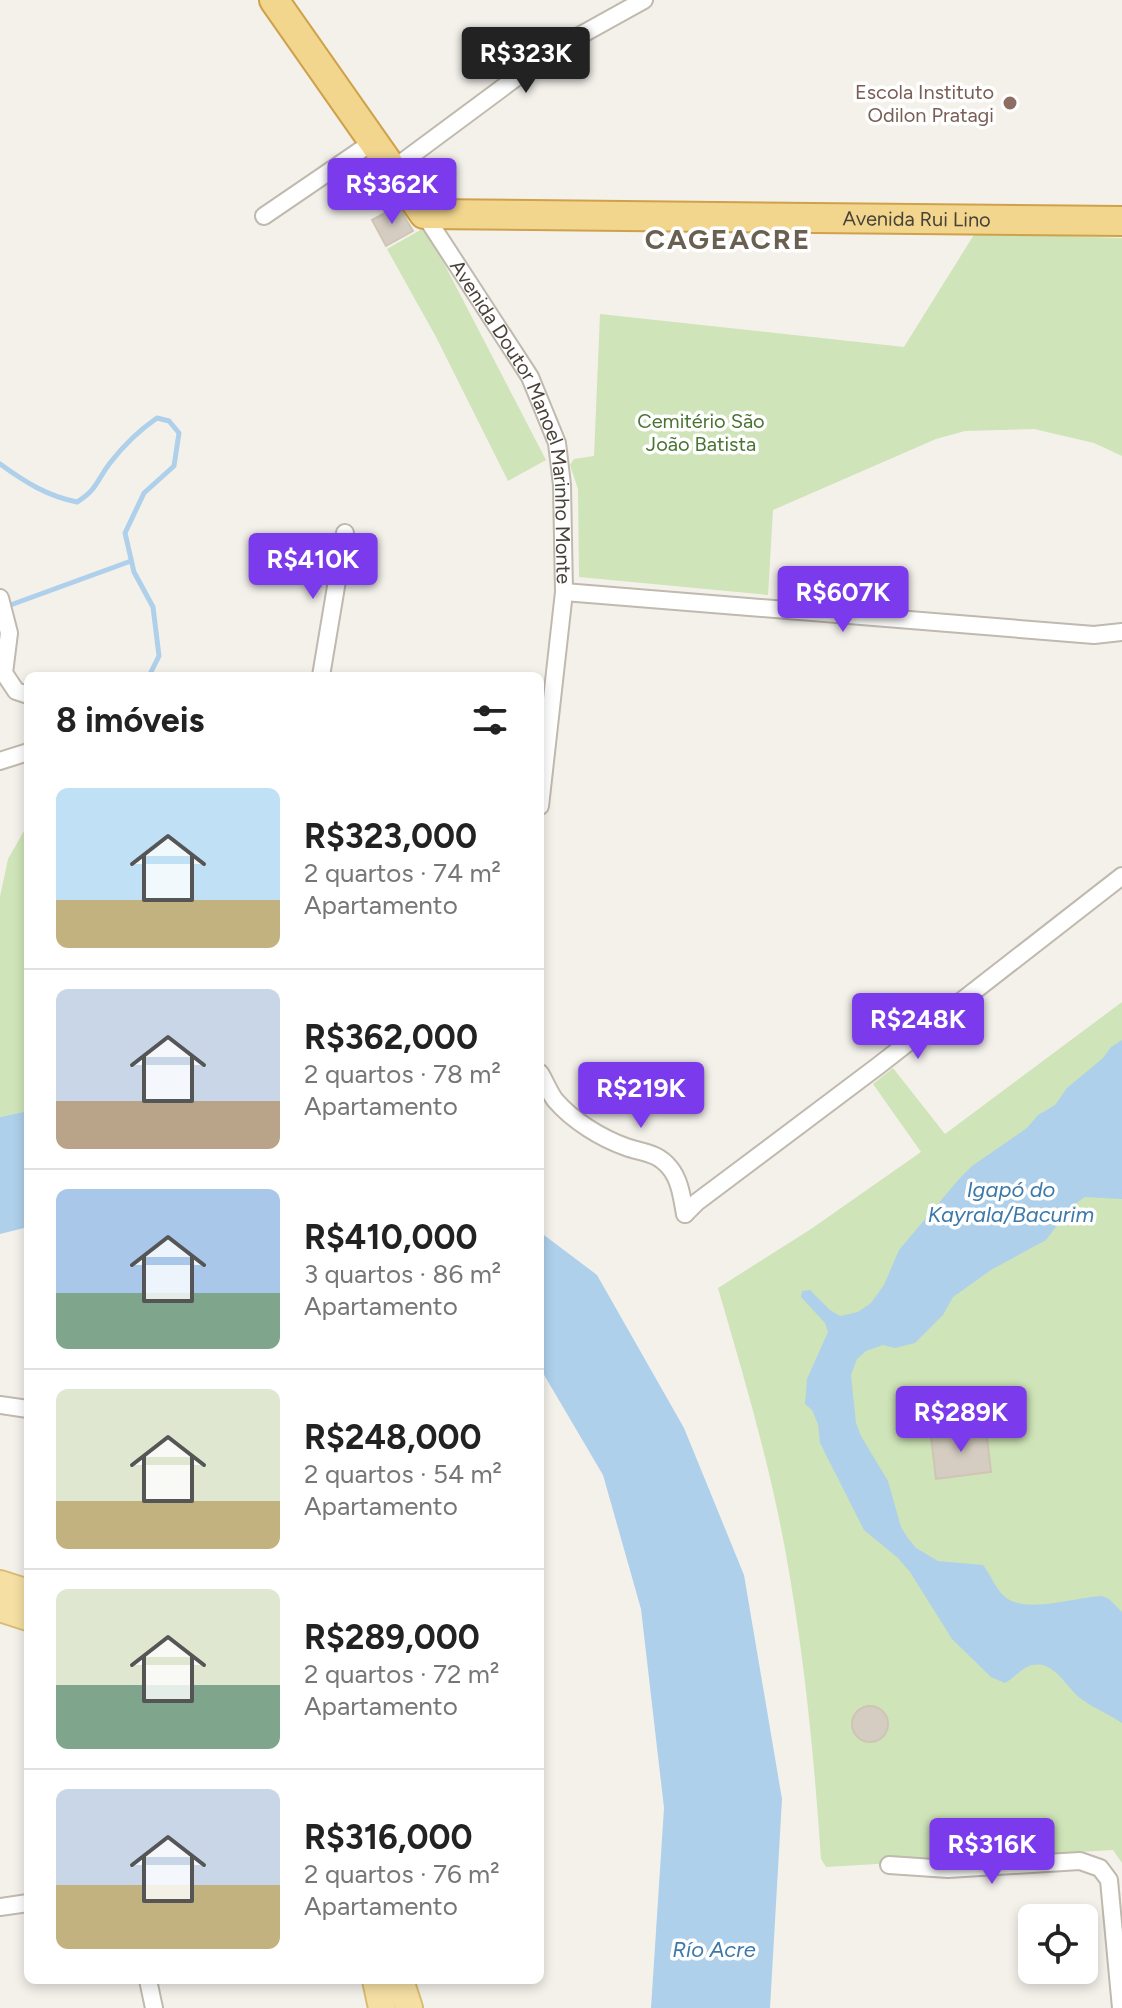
<!DOCTYPE html>
<html lang="pt">
<meta charset="utf-8">
<style>
:root{--surface:#fff;--page:#f6f6f6;--text:#222;--muted:#767676;--line:#e0e0e0;--accent:#7c3aed}
body{margin:0;font-family:Figtree,sans-serif;background:var(--page);color:var(--text);height:100vh;display:flex;flex-direction:column;font-size:30px;white-space:nowrap}
*{box-sizing:border-box;margin:0}
p{font-size:26px;color:var(--muted)}
.icon{flex:none;width:44px;height:44px;fill:none;stroke:currentColor;stroke-width:2;stroke-linecap:round;stroke-linejoin:round}
.map{position:relative;flex:1;overflow:hidden}
.panel{position:absolute;left:24px;top:672px;width:520px;height:1312px;display:flex;flex-direction:column;background:var(--surface);border-radius:12px;box-shadow:0 4px 12px #0003}
.panel>*{flex:none}
.fabs{position:absolute;left:1018px;top:1904px;display:grid;gap:16px}
.fabs a{display:grid;place-items:center;width:80px;height:80px;border-radius:12px;background:var(--surface);box-shadow:0 4px 12px #0003;font-size:40px}
.price{position:absolute;translate:-50% -68px;padding:0 18px;border-radius:8px;background:var(--accent);color:#fff;font-size:26px;line-height:52px;filter:drop-shadow(0 2px 4px #0008)}
.price::after{content:'';position:absolute;left:50%;top:48px;width:24px;height:18px;margin-left:-12px;background:inherit;clip-path:polygon(0 0,100% 0,50% 100%)}
.price.active{background:#222;color:#fff}
ul{padding:0;list-style:none}
li{display:flex;align-items:center;gap:24px;height:200px;padding:0 32px}
li+li{border-top:2px solid var(--line)}
li span{display:grid;place-items:center;flex:none;width:224px;height:160px;border-radius:12px;color:#555}
li>.icon{margin-inline-start:auto}
span .icon{width:96px;height:96px;fill:#fffc;stroke-width:1}
li b{font-size:34px}
h2{display:flex;justify-content:space-between;align-items:center;height:96px;padding:0 32px;font-size:34px}
.map>svg:first-child{display:block}
</style>
<div class="map">
<svg width="1122" height="2008" viewBox="0 0 1122 2008">
<rect width="100%" height="100%" fill="#f4f1eb"/>
<g fill="#cfe4b8">
<polygon points="422,229 436,248 546,460 508,481 436,337 387,249"/>
<polygon points="975,233 1122,238 1122,456 1094,443 1034,429 965,431 936,439 773,510 768,595 579,577 578,489 570,465 574,459 594,456 600,314 904,347"/>
<polygon points="28,824 28,1111 0,1117 0,897 8,859"/>
<path d="M 1122,1002 L 1122,1863 L 1113,1850 L 826,1867 L 821,1859 C 814,1755 804,1652 785,1549 C 769,1461 743,1374 718,1288 L 811,1229 L 921,1152 L 873,1084 L 893,1068 L 945,1134 Z"/>
</g>
<g fill="#aed0ea">
<path d="M 1122,1040 L 1122,1199 L 1085,1197 L 1072,1206 L 1046,1240 L 991,1270 L 953,1297 L 943,1315 L 915,1343 L 895,1348 L 883,1345 L 866,1351 L 857,1359 L 851,1375 L 856,1423 L 861,1436 L 888,1481 L 901,1527 L 907,1537 L 916,1548 L 938,1561 L 983,1565 C 991,1575 995,1588 1004,1596 C 1024,1615 1076,1597 1102,1596 L 1109,1599 L 1122,1612 L 1122,1723 C 1109,1714 1095,1709 1083,1700 C 1066,1689 1056,1660 1032,1665 C 1021,1668 1015,1678 1005,1683 L 991,1677 L 952,1639 L 910,1572 L 898,1558 L 864,1530 L 820,1443 L 818,1424 L 812,1410 L 805,1404 L 807,1379 L 828,1332 L 825,1323 L 801,1297 L 802,1291 L 810,1290 L 830,1310 L 840,1316 L 858,1312 L 871,1303 L 884,1285 L 899,1250 L 959,1179 L 972,1166 L 1027,1128 L 1038,1115 L 1055,1105 L 1067,1088 L 1103,1058 L 1111,1047 Z"/>
<polygon points="28,1111 28,1227 0,1234 0,1117"/>
<polygon points="540,1232 597,1275 684,1428 744,1575 782,1799 770,2008 651,2008 664,1808 641,1609 603,1475 540,1368"/>
</g>
<g fill="none" stroke-linecap="round" stroke-linejoin="round">
<g stroke="#aed0ea" stroke-width="5">
<path d="M 0,464 C 25,482 47,496 77,502 C 98,489 96,481 110,463 C 124,445 138,431 157,418 L 169,421 L 179,433 L 174,466 L 144,493 L 125,533 L 134,572 L 153,607 L 159,656 L 149,676"/>
<polyline points="5,607 131,561"/>
</g>
</g>
<g fill="#d5cdc1" stroke="#cfc5b5" stroke-width="2">
<polygon points="398,206 413,231 386,246 372,220"/>
<polygon points="986,1429 991,1472 936,1479 931,1436"/>
<circle cx="870" cy="1724" r="18"/>
</g>
<g fill="none" stroke-linecap="round" stroke-linejoin="round">
<g stroke="#bfb9ae" stroke-width="20">
<g id="minor">
<polyline points="393,169 552,51 644,0"/>
<path id="s1" d="M 424,214 L 530,377 L 557,443 L 562,485 L 564,592 L 540,806"/>
<polyline points="264,216 374,141"/>
<polyline points="564,592 1094,635 1122,632"/>
<polyline points="0,598 9,633 4,673 16,691 28,695"/>
<polyline points="321,676 345,533"/>
<polyline points="0,761 28,752"/>
<path d="M 540,1073 C 545,1081 549,1092 555,1100 C 573,1121 601,1138 626,1147 C 643,1153 657,1152 670,1168 C 680,1180 682,1198 685,1214"/>
<polyline points="685,1214 697,1202 878,1066 1122,876"/>
<polyline points="0,1405 28,1409"/>
<polyline points="889,1865 948,1869 1080,1861 1100,1868 1109,1880 1121,2008"/>
<polyline points="0,1907 28,1903"/>
<polyline points="148,1980 154,2008"/>
</g>
</g>
<g stroke="#d9bd74" stroke-width="30">
<g id="primary">
<polyline points="0,1584 28,1593"/>
<polyline points="0,1608 28,1617"/>
<polyline points="376,1980 382,2008"/>
<polyline points="400,1980 409,2008"/>
</g>
</g>
<g stroke="#cfa14a" stroke-width="32">
<g id="trunk">
<path id="s2" d="M 274,0 L 424,214 L 1122,221"/>
</g>
</g>
<use href="#minor" stroke="#fff" stroke-width="16"/>
<use href="#primary" stroke="#f5dfa3" stroke-width="26"/>
<use href="#trunk" stroke="#f2d68e" stroke-width="28"/>
</g>
<circle fill="#8d6e63" stroke="#fff" stroke-width="3" cx="1010" cy="103" r="8"/>
<g text-anchor="middle" dominant-baseline="central" stroke-width="7" stroke-linejoin="round" paint-order="stroke">
<g font-size="20" fill="#785e54" stroke="#fff" text-anchor="end">
<text x="994" y="92">Escola Instituto<tspan x="994" dy="23">Odilon Pratagi</tspan></text>
</g>
<g font-size="20" fill="#484239" stroke="#fff">
<text stroke="none"><textPath href="#s2" startOffset="754">Avenida Rui Lino</textPath></text>
<text stroke="none"><textPath href="#s1" startOffset="232">Avenida Doutor Manoel Marinho Monte</textPath></text>
</g>
<g font-size="20" fill="#497432" stroke="#fff">
<text x="701" y="421">Cemitério São<tspan x="701" dy="23">João Batista</tspan></text>
</g>
<g font-size="22" font-style="italic" fill="#3c79aa" stroke="#fff">
<text x="1011" y="1189">Igapó do<tspan x="1011" dy="25">Kayrala/Bacurim</tspan></text>
<text x="714" y="1949">Río Acre</text>
</g>
<g font-size="28" font-weight="bold" letter-spacing="2" fill="#696052" stroke="#fff">
<text x="728" y="239">CAGEACRE</text>
</g>
</g>
</svg>
<div class="fabs">
<a><svg class="icon" aria-label="locate" viewBox="0 0 24 24"><circle cx="12" cy="12" r="6"/><path d="M12 2v4M12 18v4M2 12h4M18 12h4"/></svg></a>
</div>
<b class="price active" style="left:526px;top:95px">R$323K</b>
<b class="price" style="left:392px;top:226px">R$362K</b>
<b class="price" style="left:313px;top:601px">R$410K</b>
<b class="price" style="left:843px;top:634px">R$607K</b>
<b class="price" style="left:918px;top:1061px">R$248K</b>
<b class="price" style="left:641px;top:1130px">R$219K</b>
<b class="price" style="left:961px;top:1454px">R$289K</b>
<b class="price" style="left:992px;top:1886px">R$316K</b>
<section class="panel">
<h2>8 imóveis<svg class="icon" aria-label="filters" viewBox="0 0 24 24"><path d="M4 7h16M4 17h16"/><circle cx="9" cy="7" r="2"/><circle cx="15" cy="17" r="2"/></svg></h2>
<ul>
<li><span style="background:linear-gradient(#bfe0f5 70%,#c2b280 0)"><svg class="icon" aria-label="home" viewBox="0 0 24 24"><path d="M3 11l9-7 9 7M6 9v11h12V9"/></svg></span><div><b>R$323,000</b><p>2 quartos · 74 m²</p><p>Apartamento</p></div></li>
<li><span style="background:linear-gradient(#c9d6e8 70%,#b9a48a 0)"><svg class="icon" aria-label="home" viewBox="0 0 24 24"><path d="M3 11l9-7 9 7M6 9v11h12V9"/></svg></span><div><b>R$362,000</b><p>2 quartos · 78 m²</p><p>Apartamento</p></div></li>
<li><span style="background:linear-gradient(#a9c7e8 65%,#7fa58c 0)"><svg class="icon" aria-label="home" viewBox="0 0 24 24"><path d="M3 11l9-7 9 7M6 9v11h12V9"/></svg></span><div><b>R$410,000</b><p>3 quartos · 86 m²</p><p>Apartamento</p></div></li>
<li><span style="background:linear-gradient(#dfe7d0 70%,#c2b280 0)"><svg class="icon" aria-label="home" viewBox="0 0 24 24"><path d="M3 11l9-7 9 7M6 9v11h12V9"/></svg></span><div><b>R$248,000</b><p>2 quartos · 54 m²</p><p>Apartamento</p></div></li>
<li><span style="background:linear-gradient(#dfe7d0 60%,#7fa58c 0)"><svg class="icon" aria-label="home" viewBox="0 0 24 24"><path d="M3 11l9-7 9 7M6 9v11h12V9"/></svg></span><div><b>R$289,000</b><p>2 quartos · 72 m²</p><p>Apartamento</p></div></li>
<li><span style="background:linear-gradient(#c9d6e8 60%,#c2b280 0)"><svg class="icon" aria-label="home" viewBox="0 0 24 24"><path d="M3 11l9-7 9 7M6 9v11h12V9"/></svg></span><div><b>R$316,000</b><p>2 quartos · 76 m²</p><p>Apartamento</p></div></li>
</ul>
</section>
</div>
